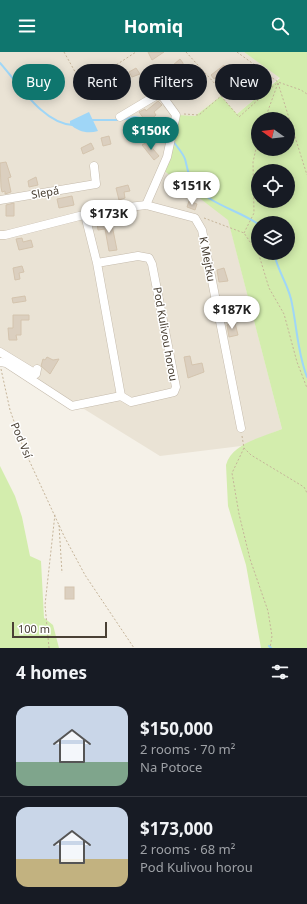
<!DOCTYPE html>
<meta charset="utf-8">
<style>
:root{--surface:#171b24;--page:#20242c;--text:#f1f3f6;--muted:#9ea1a6;--line:#363941;--accent:#0f766e}
body{margin:0;font-family:"Noto Sans",sans-serif;background:var(--page);color:var(--text);height:100vh;display:flex;flex-direction:column;font-size:15px;white-space:nowrap}
*{box-sizing:border-box;margin:0}
p{font-size:13px;color:var(--muted)}
.icon{flex:none;width:22px;height:22px;fill:none;stroke:currentColor;stroke-width:2;stroke-linecap:round;stroke-linejoin:round}
.map{position:relative;height:596px;overflow:hidden}
.side{display:flex;flex-direction:column;background:var(--surface);flex:1}
.side>*{flex:none}
.banner{position:absolute;left:12px;top:12px;width:283px;height:36px;display:flex;gap:8px}
.needle{width:26px;rotate:284deg}
.fabs{position:absolute;left:251px;top:60px;display:grid;gap:8px}
.fabs a{display:grid;place-items:center;width:44px;height:44px;border-radius:50%;background:var(--surface);box-shadow:0 2px 10px #0003;font-size:20px}
.scale{position:absolute;left:12px;bottom:10px;width:95px;box-sizing:border-box;padding-left:4px;border:2px solid #4a4135;border-top:0;font-size:11px;line-height:14px;white-space:nowrap;color:#4a4135;-webkit-text-stroke:3px #fff;paint-order:stroke}
.price{position:absolute;translate:-50% -34px;padding:0 9px;border-radius:14px;background:#fff;color:#222;font-size:13px;line-height:26px;filter:drop-shadow(0 1px 2px #0008)}
.price::after{content:'';position:absolute;left:50%;top:24px;width:12px;height:9px;margin-left:-6px;background:inherit;clip-path:polygon(0 0,100% 0,50% 100%)}
.price.selected{background:var(--accent);color:#fff}
ul{padding:0;list-style:none}
li{display:flex;align-items:center;gap:12px;height:100px;padding:0 16px}
li+li{border-top:1px solid var(--line)}
li span{display:grid;place-items:center;flex:none;width:112px;height:80px;border-radius:12px;color:#555}
li>.icon{margin-inline-start:auto}
span .icon{width:48px;height:48px;fill:#fffc;stroke-width:1}
li b{font-size:17px}
h2{display:flex;justify-content:space-between;align-items:center;height:48px;padding:0 16px;font-size:17px}
.pill{padding:0 14px;border-radius:18px;background:var(--surface);box-shadow:0 2px 10px #0003;font-size:14px;line-height:36px}
.pill.selected{background:var(--accent);color:#fff}
header{display:flex;justify-content:space-between;align-items:center;height:52px;padding:0 16px;background:var(--accent);color:#fff;font-size:18px;font-weight:700}
.map>svg:first-child{display:block}
</style>
<header><svg class="icon" aria-label="menu" viewBox="0 0 24 24"><path d="M4 6h16M4 12h16M4 18h16"/></svg>Homiq<svg class="icon" aria-label="search" viewBox="0 0 24 24"><circle cx="10" cy="10" r="6"/><path d="M15 15l6 6"/></svg></header>
<div class="map">
<svg width="307" height="596" viewBox="0 0 307 596">
<rect width="100%" height="100%" fill="#f5f1e8"/>
<polygon fill="#eae3d5" points="0,0 244,0 280,25 237,62 221,44 195,64 163,118 228,167 282,377 241,394 160,404 0,305"/>
<g fill="#d3edad" fill-rule="evenodd">
<path d="M 244,0 L 307,0 L 307,596 L 261,596 L 246,513 L 228,454 L 226,413 C 232,391 263,385 282,377 L 228,168 L 163,118 L 176,63 L 195,64 L 221,44 L 237,62 L 280,26 ZM 258,67 L 288,67 L 288,97 L 258,97 ZM 258,119 L 288,119 L 288,149 L 258,149 ZM 258,171 L 288,171 L 288,201 L 258,201 Z"/>
<polygon points="0,414 15,444 22,465 30,504 41,509 44,566 53,573 59,596 0,596"/>
</g>
<path fill="#9fd6f7" d="M 89,60 L 98,79 C 88,82 78,80 70,72 L 70,69 Z"/>
<g fill="none" stroke-linecap="round" stroke-linejoin="round">
<g stroke="#9fd6f7" stroke-width="2">
<path d="M 0,11 C 19,32 43,72 73,73"/>
<polyline points="150,67 158,68 169,84"/>
<polyline points="92,68 119,68 135,65 145,67"/>
<path d="M 173,89 C 177,95 183,101 185,107 C 187,114 188,122 191,128 C 205,152 237,157 258,172"/>
<path d="M 274,201 C 277,217 287,231 291,247 C 297,273 297,300 307,325"/>
<polyline points="269,594 271,596"/>
</g>
</g>
<g fill="#dbcfbf" stroke="#d4c4ae">
<polygon points="148,0 164,0 152,8"/>
<polygon points="180,7 183,11 183,14 176,19 172,14"/>
<polygon points="224,13 228,19 224,22 223,20 214,27 211,23"/>
<polygon points="136,16 140,22 132,25 129,20"/>
<polygon points="170,23 177,33 170,38 163,28"/>
<polygon points="158,49 162,53 154,60 156,63 147,71 139,60 145,57 146,59"/>
<polygon points="109,84 111,92 103,94 101,86"/>
<polygon points="147,90 159,104 154,108 142,93"/>
<polygon points="91,91 94,97 83,102 81,96"/>
<polygon points="6,110 11,125 8,126 11,140 5,142 5,139 2,140 1,135 0,111"/>
<polygon points="36,125 38,133 29,135 28,129"/>
<polygon points="128,133 130,139 124,140 125,146 119,148 116,136"/>
<polygon points="72,144 74,153 59,156 57,147"/>
<polygon points="189,149 197,152 195,158 187,155"/>
<polygon points="14,151 14,164 6,164 6,153"/>
<polygon points="111,168 117,198 109,199 105,177 98,178 97,171"/>
<polygon points="22,186 23,190 31,188 33,195 19,198 16,187"/>
<polygon points="22,214 24,220 19,221 20,227 15,228 13,216"/>
<polygon points="224,216 228,229 219,230 217,218"/>
<polygon points="25,244 26,249 13,251 12,246"/>
<circle cx="230" cy="258" r="4.5"/>
<polygon points="13,263 29,263 29,268 21,268 21,283 16,283 17,288 9,288 8,276 13,276"/>
<polygon points="235,271 238,283 229,285 227,273"/>
<polygon points="190,304 192,313 202,311 204,320 188,326 184,305"/>
<polygon points="47,305 53,308 59,307 50,322 41,314 43,307 45,308"/>
<rect x="65" y="535" width="9" height="12"/>
</g>
<g fill="none" stroke-linecap="round" stroke-linejoin="round">
<g stroke="#c5bbac" stroke-width="9">
<g id="minor">
<polyline points="120,65 157,43 163,45 176,63 167,105 146,153"/>
<polyline points="0,148 96,132 94,114"/>
<polyline points="85,163 97,211 121,344 131,350 174,340 176,335 152,212 149,206 138,204 97,211"/>
<polyline points="0,183 5,183 103,158 146,153 195,166 202,178 241,376"/>
<polyline points="0,300 36,322 37,317"/>
<polyline points="1,310 6,311 72,354 121,344"/>
</g>
</g>
<g stroke="#c5b499" stroke-width="1" stroke-dasharray="2 2" stroke-linecap="butt">
<polyline points="64,0 78,25 93,28 136,0"/>
<polyline points="186,0 217,34 221,44"/>
<polyline points="237,0 278,30 301,38 307,42"/>
<polyline points="278,31 307,123"/>
<polyline points="184,62 199,63 221,44 239,65 278,30"/>
<polyline points="265,67 278,31"/>
<polyline points="204,166 244,181 259,203 269,236 284,262 297,310 307,336"/>
<polyline points="244,181 254,161 253,110 258,88"/>
<polyline points="1,317 10,358 23,395 64,484 85,523 134,596"/>
<polyline points="242,384 244,396 251,403 304,435 307,441"/>
<polyline points="244,396 232,421 239,462 250,507 268,559 272,584 270,596"/>
<polyline points="59,473 62,521"/>
<polyline points="49,596 45,553 55,462"/>
</g>
<use href="#minor" stroke="#fff" stroke-width="8"/>
</g>
<g text-anchor="middle" dominant-baseline="central" stroke-width="3" stroke-linejoin="round" paint-order="stroke">
<g font-size="11" fill="#4a4135" stroke="#fff">
<text transform="translate(45 140) rotate(-10)">Slepá</text>
<text transform="translate(208 207) rotate(79)">K Mejtku</text>
<text transform="translate(166 282) rotate(80)">Pod Kulivou horou</text>
<text transform="translate(22 388) rotate(67)">Pod Vsí</text>
</g>
</g>
</svg>
<div class="fabs">
<a><svg class="needle" viewBox="-14 -14 28 28"><path d="M0-13l5 13h-10z" fill="#e53935"/><path d="M0 13l5-13h-10z" fill="#9ea1a6"/></svg></a>
<a><svg class="icon" aria-label="locate" viewBox="0 0 24 24"><circle cx="12" cy="12" r="6"/><path d="M12 2v4M12 18v4M2 12h4M18 12h4"/></svg></a>
<a><svg class="icon" aria-label="layers" viewBox="0 0 24 24"><path d="M12 4l9 5-9 5-9-5zM3 14l9 5 9-5"/></svg></a>
</div>
<div class="scale">100 m</div>
<b class="price selected" style="left:151px;top:99px">$150K</b>
<b class="price" style="left:192px;top:154px">$151K</b>
<b class="price" style="left:109px;top:182px">$173K</b>
<b class="price" style="left:232px;top:278px">$187K</b>
<div class="banner">
<a class="pill selected">Buy</a>
<a class="pill">Rent</a>
<a class="pill">Filters</a>
<a class="pill">New</a>
</div>
</div>
<section class="side">
<h2>4 homes<svg class="icon" aria-label="filters" viewBox="0 0 24 24"><path d="M4 7h16M4 17h16"/><circle cx="9" cy="7" r="2"/><circle cx="15" cy="17" r="2"/></svg></h2>
<ul>
<li><span style="background:linear-gradient(#c9d6e8 70%,#7fa58c 0)"><svg class="icon" aria-label="home" viewBox="0 0 24 24"><path d="M3 11l9-7 9 7M6 9v11h12V9"/></svg></span><div><b>$150,000</b><p>2 rooms · 70 m²</p><p>Na Potoce</p></div></li>
<li><span style="background:linear-gradient(#c9d6e8 65%,#c2b280 0)"><svg class="icon" aria-label="home" viewBox="0 0 24 24"><path d="M3 11l9-7 9 7M6 9v11h12V9"/></svg></span><div><b>$173,000</b><p>2 rooms · 68 m²</p><p>Pod Kulivou horou</p></div></li>
</ul>
</section>
